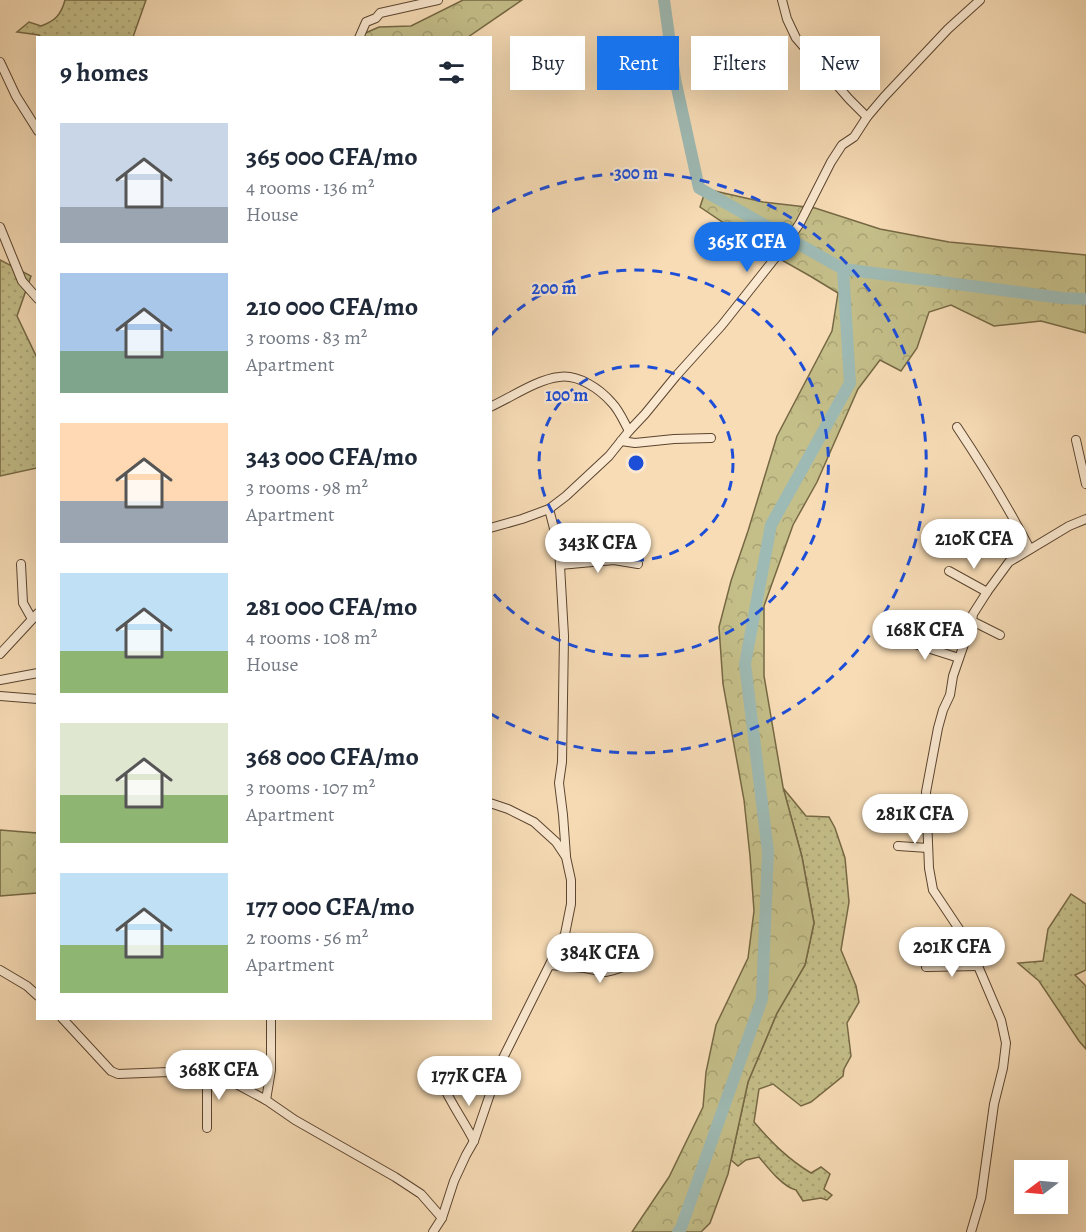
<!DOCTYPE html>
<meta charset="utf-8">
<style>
:root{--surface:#fff;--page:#f6f6f7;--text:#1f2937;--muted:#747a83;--accent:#1a73e8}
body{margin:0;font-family:Alegreya,serif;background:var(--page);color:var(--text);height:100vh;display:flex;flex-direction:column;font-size:22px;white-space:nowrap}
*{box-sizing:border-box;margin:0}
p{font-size:20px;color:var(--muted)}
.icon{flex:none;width:33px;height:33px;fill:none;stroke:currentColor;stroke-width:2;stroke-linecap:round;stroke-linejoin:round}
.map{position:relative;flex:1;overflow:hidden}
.side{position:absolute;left:36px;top:36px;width:456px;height:984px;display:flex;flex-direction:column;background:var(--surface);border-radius:0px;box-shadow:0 6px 24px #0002}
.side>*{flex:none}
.top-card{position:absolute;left:510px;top:36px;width:486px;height:54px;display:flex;gap:12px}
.needle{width:39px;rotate:254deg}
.tools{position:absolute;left:1014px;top:1160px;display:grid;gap:12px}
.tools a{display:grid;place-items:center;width:54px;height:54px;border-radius:0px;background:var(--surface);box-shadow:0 6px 24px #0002;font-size:30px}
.price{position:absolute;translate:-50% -51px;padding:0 14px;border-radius:21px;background:#fff;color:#222;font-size:20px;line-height:39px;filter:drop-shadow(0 2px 3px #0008)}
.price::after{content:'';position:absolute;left:50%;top:36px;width:18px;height:14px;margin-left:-9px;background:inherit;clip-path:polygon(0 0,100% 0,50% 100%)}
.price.selected{background:var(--accent);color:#fff}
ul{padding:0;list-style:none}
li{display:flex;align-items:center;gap:18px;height:150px;padding:0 24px}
li span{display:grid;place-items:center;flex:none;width:168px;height:120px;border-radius:0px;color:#555}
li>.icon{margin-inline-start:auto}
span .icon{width:72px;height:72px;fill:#fffc;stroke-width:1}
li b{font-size:26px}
h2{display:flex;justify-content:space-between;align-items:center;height:72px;padding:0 24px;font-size:26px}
.chip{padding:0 21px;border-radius:0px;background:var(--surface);box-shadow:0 6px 24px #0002;font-size:21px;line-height:54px}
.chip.selected{background:var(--accent);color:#fff}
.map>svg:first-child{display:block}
</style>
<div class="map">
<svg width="1086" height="1232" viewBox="0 0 1086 1232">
<defs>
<pattern id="grass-dots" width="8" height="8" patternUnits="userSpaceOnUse" patternTransform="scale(1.5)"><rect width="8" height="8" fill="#c4be89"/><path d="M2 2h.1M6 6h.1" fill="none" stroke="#a8a274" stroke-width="1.8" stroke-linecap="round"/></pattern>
<pattern id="forest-crowns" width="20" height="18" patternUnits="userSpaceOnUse" patternTransform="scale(1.5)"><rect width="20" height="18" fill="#c4be89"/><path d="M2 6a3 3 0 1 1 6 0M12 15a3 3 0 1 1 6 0" fill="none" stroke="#a8a274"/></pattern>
</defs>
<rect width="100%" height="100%" fill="#f7dcb6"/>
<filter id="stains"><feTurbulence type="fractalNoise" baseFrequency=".00333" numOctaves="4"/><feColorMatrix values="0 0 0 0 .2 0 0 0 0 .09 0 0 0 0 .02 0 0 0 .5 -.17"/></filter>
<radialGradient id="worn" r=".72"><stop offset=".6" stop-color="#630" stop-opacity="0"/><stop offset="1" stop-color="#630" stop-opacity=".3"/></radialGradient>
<g fill="url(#grass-dots)" stroke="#766844" stroke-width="1.5">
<path d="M 65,0 L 146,0 L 133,37 L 42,38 L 39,35 L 17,32 L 29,22 L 41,26 C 55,21 61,15 65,0 Z"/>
<polygon points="0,260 31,276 17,316 38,360 37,468 0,476"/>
<path d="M 783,788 L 806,816 L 829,817 L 835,828 L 845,858 L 849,902 L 841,950 L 856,986 L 859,1002 L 847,1023 L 851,1056 L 844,1069 L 843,1076 L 811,1102 L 801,1106 L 773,1084 L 759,1089 L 754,1122 C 772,1143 788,1159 811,1173 L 821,1167 L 830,1174 L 824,1189 L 832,1195 L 827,1200 L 821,1198 L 803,1201 L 796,1190 C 783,1187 768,1168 759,1157 L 746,1160 L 738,1166 L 731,1160 L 748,1082 L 777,1013 L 805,965 L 814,923 L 802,857 Z"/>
<polygon points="1071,894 1086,904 1086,970 1075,975 1086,986 1086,1049 1079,1041 1039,981 1018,963 1043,961 1048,929"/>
</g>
<g fill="url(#forest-crowns)" stroke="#766844" stroke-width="1.5">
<polygon points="463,0 522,0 468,37 354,38 379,27 411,26"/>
<polygon points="706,189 763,202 815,208 880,229 949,242 1086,255 1086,333 1041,321 994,326 951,305 929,312 917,348 901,371 880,360 858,389 817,482 793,525 764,606 764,676 783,787 802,857 814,923 805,965 777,1013 748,1082 728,1174 710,1223 701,1232 632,1232 669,1177 703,1107 706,1072 716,1025 748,958 754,911 750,856 744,800 723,684 719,627 731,581 748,531 777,436 832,331 838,293 810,276 764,250 700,207"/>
<polygon points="0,830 37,833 37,893 0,896"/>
</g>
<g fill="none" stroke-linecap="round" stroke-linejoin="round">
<g stroke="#9ebab4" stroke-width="12">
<polyline points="664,0 675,79 699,188 843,269 1062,298 1086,299"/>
<polyline points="678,1232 681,1228 762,999 768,852 745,664 771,525 850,383 843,269"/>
</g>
<g stroke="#5b442e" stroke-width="10">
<g id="minor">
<polyline points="782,0 787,19 796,38 849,99 867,117"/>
<polyline points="359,38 366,22 376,18 380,13 438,0"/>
<polyline points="0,62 16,96 38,131"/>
<polyline points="0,227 22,281 38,299"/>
<path d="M 490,407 C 510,398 538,379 559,377 C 578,374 600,389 612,403 C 619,410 624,422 629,431"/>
<path d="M 957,427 C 983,466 1008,507 1030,549"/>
<polyline points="1076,440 1086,484"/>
<polyline points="621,441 635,443 674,439 711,438"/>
<polyline points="549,509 559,548 564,636 562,762 559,783 563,815 566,856"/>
<polyline points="490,528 522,519 549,509 566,496 609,456 629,431 645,414 676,376 722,325 783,248 800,223 831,162 842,145 854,137 867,117 884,97 948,29 980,0"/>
<polyline points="21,564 23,603 32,619"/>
<polyline points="560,565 614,560 638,564"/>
<polyline points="949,571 987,592"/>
<polyline points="972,621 1000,635"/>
<polyline points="899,639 959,658"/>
<polyline points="0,654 38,613"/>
<polyline points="0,680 38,673"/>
<polyline points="0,696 38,699"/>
<polyline points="898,846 928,848"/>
<polyline points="550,965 585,968 605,972 614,970 623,967 640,956"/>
<polyline points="926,967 978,966"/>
<polyline points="0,970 27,986 38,996"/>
<polyline points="62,1018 111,1071 118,1074 169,1072 207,1075 227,1079 266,1100 295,1120 395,1177 421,1194 442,1218"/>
<polyline points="207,1075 207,1128"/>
<path d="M 442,1083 C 451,1104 464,1121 474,1141"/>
<polyline points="266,1100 271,1070 271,1018"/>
<polyline points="433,1232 442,1218 454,1181 466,1155 474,1141 501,1062 565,934 571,904 571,880 566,857 556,842 534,822 508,809 490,803"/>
<polyline points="971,1232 981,1198 994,1104 1003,1068 1006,1043 1001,1020 978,966 963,935 933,890 929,868 926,792 938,728 943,710 950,695 953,676 972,621 973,614 987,592 1009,562 1069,526 1086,519"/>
</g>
</g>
<use href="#minor" stroke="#fae8d0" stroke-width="8"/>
</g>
<g fill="none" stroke="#1d4ed8" stroke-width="3" stroke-dasharray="10 8">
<circle cx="636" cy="463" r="97"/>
<path d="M491 335A193 193 0 1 1 491 591"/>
<path d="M491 212A290 290 0 1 1 491 714"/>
</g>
<circle cx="636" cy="463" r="9" fill="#1d4ed8" stroke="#fae8d0" stroke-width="3"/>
<g font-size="18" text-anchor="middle" font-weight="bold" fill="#1d4ed8" stroke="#fae8d0" stroke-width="4.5" stroke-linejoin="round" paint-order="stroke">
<text x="636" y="179">300 m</text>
<text x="554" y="294">200 m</text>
<text x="567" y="401">100 m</text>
</g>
<rect width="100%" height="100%" filter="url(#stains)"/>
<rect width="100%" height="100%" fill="url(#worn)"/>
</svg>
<div class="tools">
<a><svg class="needle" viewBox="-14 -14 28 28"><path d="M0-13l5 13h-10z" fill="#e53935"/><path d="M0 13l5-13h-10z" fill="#747a83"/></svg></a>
</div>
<b class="price selected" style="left:747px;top:273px">365K CFA</b>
<b class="price" style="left:974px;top:570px">210K CFA</b>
<b class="price" style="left:598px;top:574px">343K CFA</b>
<b class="price" style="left:925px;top:661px">168K CFA</b>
<b class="price" style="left:915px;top:845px">281K CFA</b>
<b class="price" style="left:952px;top:978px">201K CFA</b>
<b class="price" style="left:600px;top:984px">384K CFA</b>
<b class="price" style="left:219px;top:1101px">368K CFA</b>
<b class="price" style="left:469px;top:1107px">177K CFA</b>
<div class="top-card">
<a class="chip">Buy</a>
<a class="chip selected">Rent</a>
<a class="chip">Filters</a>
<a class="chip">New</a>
</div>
<section class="side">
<h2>9 homes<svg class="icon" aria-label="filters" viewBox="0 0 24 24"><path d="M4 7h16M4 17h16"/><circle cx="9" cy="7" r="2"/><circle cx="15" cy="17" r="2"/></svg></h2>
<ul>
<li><span style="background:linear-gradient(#c9d6e8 70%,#9aa5b1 0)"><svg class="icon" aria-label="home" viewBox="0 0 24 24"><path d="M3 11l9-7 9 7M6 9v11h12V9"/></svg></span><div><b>365 000 CFA/mo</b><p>4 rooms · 136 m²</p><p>House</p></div></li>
<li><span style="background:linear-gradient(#a9c7e8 65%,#7fa58c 0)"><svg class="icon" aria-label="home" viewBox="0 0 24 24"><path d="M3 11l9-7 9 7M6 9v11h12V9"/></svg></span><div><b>210 000 CFA/mo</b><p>3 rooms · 83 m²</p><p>Apartment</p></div></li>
<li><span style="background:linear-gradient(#ffd9b3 65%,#9aa5b1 0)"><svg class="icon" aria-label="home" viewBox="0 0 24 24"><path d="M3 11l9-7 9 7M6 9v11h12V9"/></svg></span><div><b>343 000 CFA/mo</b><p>3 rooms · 98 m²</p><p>Apartment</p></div></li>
<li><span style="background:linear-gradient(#bfe0f5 65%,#8fb573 0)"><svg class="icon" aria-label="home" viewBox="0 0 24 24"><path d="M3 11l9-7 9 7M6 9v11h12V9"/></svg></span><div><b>281 000 CFA/mo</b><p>4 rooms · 108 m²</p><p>House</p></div></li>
<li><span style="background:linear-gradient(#dfe7d0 60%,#8fb573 0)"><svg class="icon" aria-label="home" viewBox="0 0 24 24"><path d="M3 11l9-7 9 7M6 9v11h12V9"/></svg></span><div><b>368 000 CFA/mo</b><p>3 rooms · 107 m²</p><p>Apartment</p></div></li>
<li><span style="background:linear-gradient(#bfe0f5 60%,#8fb573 0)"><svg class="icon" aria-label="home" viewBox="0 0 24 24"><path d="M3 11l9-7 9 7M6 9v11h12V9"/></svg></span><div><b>177 000 CFA/mo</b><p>2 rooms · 56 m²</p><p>Apartment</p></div></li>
</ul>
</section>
</div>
